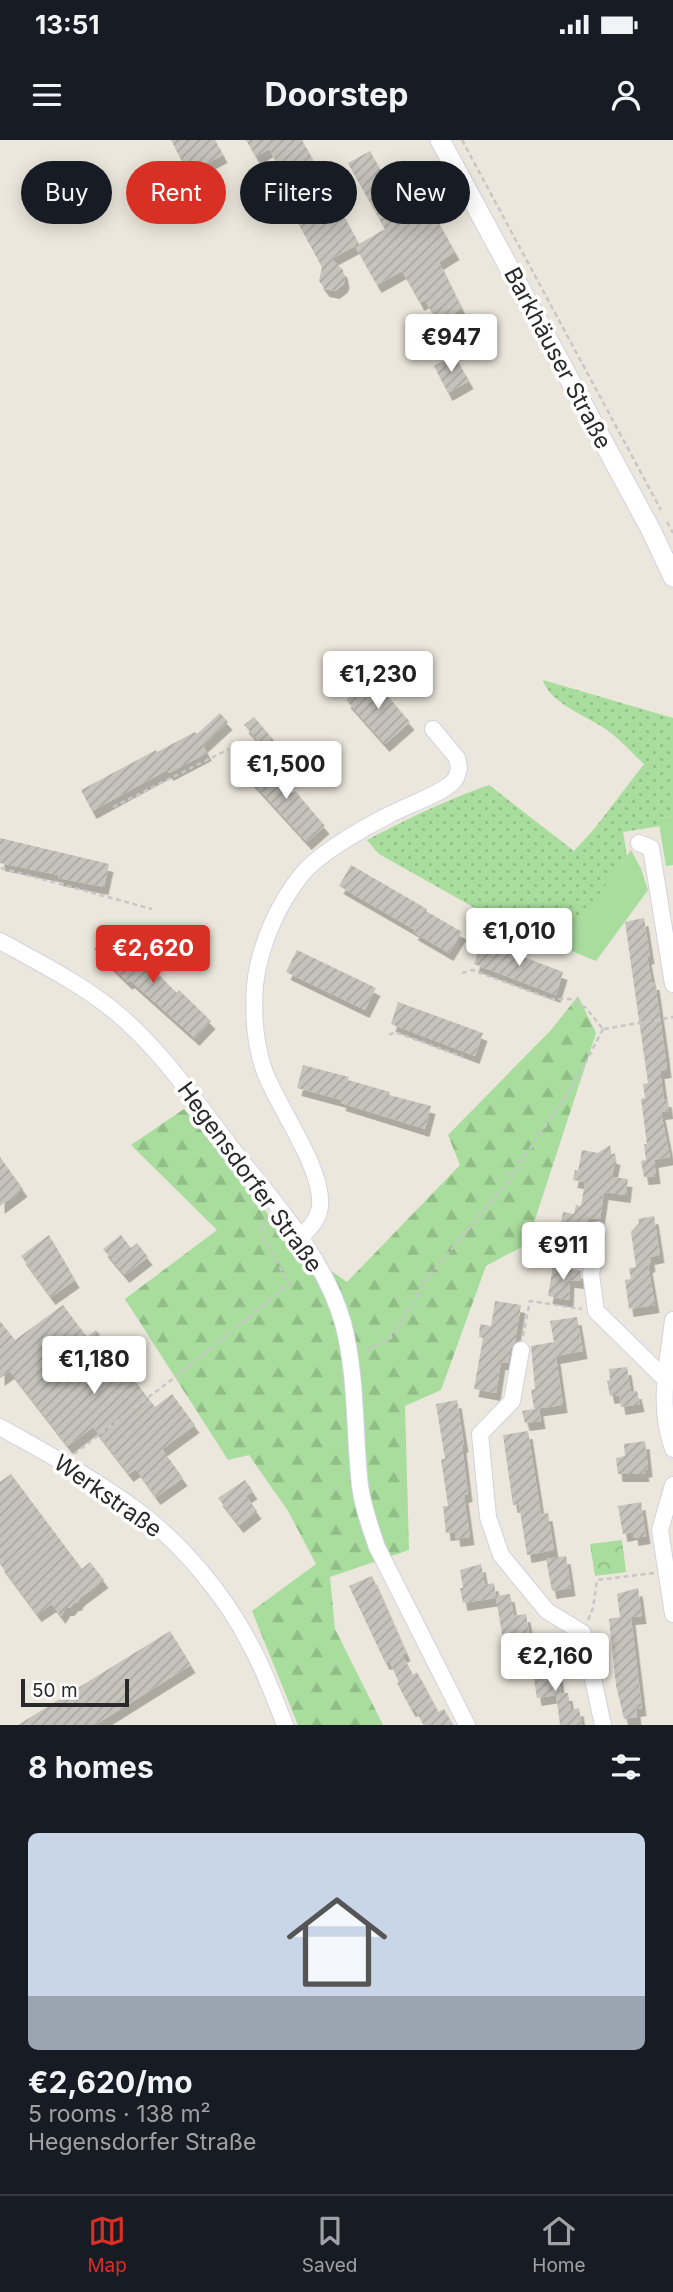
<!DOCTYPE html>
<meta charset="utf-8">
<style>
:root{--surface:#171b24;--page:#20242c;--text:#f1f3f6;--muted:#9ea1a6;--line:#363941;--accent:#d93025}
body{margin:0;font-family:Inter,sans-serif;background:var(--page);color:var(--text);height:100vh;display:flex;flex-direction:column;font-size:26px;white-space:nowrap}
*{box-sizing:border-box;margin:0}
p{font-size:23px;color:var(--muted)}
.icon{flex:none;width:38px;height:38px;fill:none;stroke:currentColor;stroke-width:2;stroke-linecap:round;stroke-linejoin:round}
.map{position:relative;height:1585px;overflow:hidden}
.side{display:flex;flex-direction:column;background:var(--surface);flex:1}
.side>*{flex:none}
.top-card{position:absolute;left:21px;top:21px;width:632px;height:63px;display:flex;gap:14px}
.scale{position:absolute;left:21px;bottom:18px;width:108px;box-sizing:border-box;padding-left:7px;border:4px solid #292929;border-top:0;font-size:19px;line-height:24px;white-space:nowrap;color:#292929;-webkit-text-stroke:5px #fff;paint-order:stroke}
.price{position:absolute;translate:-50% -60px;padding:0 16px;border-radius:7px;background:#fff;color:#222;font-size:23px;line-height:46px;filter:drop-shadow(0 2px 4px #0008)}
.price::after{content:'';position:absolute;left:50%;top:42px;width:21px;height:16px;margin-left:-10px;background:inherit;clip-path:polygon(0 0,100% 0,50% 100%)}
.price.on{background:var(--accent);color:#fff}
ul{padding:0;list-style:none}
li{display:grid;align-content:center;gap:14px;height:371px;padding:0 28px}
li+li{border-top:2px solid var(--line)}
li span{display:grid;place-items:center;height:217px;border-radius:10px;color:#555}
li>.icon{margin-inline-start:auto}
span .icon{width:126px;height:126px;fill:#fffc;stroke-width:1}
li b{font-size:30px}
h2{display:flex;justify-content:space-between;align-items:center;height:84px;padding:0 28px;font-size:30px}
.pill{padding:0 24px;border-radius:32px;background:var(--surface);box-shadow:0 4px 18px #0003;font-size:24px;line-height:63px}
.pill.on{background:var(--accent);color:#fff}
.status{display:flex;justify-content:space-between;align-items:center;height:49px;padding:0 35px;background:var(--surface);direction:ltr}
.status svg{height:19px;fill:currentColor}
header{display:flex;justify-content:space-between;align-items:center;height:91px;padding:0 28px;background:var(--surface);font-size:32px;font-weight:700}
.dock{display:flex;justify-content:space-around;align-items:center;height:98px;border-top:2px solid var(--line);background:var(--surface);font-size:19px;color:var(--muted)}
.dock a{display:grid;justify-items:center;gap:4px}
.dock .on{color:var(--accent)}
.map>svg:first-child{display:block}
</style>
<div class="status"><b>13:51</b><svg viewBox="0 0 49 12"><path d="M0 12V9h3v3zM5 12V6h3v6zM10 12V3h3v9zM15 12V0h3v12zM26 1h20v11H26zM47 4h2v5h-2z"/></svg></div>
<header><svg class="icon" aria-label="menu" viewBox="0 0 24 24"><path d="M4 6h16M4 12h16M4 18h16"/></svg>Doorstep<svg class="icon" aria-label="person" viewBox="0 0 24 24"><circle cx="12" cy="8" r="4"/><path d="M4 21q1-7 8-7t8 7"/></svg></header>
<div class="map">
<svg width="673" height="1585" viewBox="0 0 673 1585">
<defs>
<pattern id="grass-dots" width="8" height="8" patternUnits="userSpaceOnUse" patternTransform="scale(1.75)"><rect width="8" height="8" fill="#a8dd9d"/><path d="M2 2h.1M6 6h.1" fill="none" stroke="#91be87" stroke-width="1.8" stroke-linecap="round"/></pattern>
<pattern id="forest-firs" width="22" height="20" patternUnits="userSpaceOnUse" patternTransform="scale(1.75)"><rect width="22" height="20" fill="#a8dd9d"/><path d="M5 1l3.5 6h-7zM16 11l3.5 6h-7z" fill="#91be87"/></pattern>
<pattern id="park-crowns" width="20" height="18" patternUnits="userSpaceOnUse" patternTransform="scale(1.75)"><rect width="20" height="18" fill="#a8dd9d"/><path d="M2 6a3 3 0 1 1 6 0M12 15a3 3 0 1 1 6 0" fill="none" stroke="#91be87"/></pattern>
<pattern id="building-hatch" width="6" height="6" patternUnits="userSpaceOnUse" patternTransform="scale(1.75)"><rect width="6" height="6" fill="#c6c3bc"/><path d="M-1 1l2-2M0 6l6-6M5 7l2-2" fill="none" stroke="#aaa8a2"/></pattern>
<filter id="shadow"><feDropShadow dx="4.5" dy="8" stdDeviation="0" flood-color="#0004"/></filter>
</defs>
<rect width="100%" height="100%" fill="#ebe7dc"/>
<path fill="url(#grass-dots)" d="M 543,540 L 673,578 L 673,676 L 658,678 L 660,686 L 623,692 L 627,716 L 562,807 L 491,777 L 379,714 L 367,700 C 407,679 446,660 489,645 L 574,711 L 595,688 L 644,624 C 632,613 621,600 607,590 C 589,577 549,563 543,540 Z"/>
<polygon fill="url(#forest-firs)" points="578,856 596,893 527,1104 486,1126 441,1250 405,1266 409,1410 330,1437 335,1489 383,1585 298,1585 252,1471 316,1424 288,1371 249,1315 228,1320 125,1159 217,1090 131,1005 184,969 290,1102 347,1142 460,1025 448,995 551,890"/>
<polygon fill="url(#park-crowns)" points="622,1400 626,1432 595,1436 590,1404"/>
<g fill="#a8dd9d">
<polygon points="673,676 673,725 666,726 658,678"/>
<polygon points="631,710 641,729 648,750 596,821 562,807"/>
</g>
<g fill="url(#building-hatch)" filter="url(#shadow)">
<polygon points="171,0 215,0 223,15 188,33"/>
<polygon points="246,0 302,0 359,104 385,89 348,23 370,11 401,68 423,55 455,112 439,122 462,169 437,182 425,160 420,163 402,131 377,145 355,106 331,119 343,130 345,140 343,145 335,151 325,149 319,141 322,127 290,68 299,63 269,9 256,17"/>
<polygon points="454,215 469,241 448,253 434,226"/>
<polygon points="372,538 410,582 385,604 346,560"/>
<polygon points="220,573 228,582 203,605 207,613 169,633 167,630 92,671 81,650 156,610 157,612 195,592 197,594"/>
<polygon points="254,577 279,606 270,614 244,585"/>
<polygon points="264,620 292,653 295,651 325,686 307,702 246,635"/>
<polygon points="0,698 109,724 104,747 58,738 59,735 0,723"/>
<polygon points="351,725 427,769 426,771 462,792 449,813 413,792 415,790 339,746"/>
<polygon points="644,778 650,816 647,817 652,842 655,842 664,905 667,930 660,931 664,959 667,959 669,971 661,972 670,1017 654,1020 656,1036 644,1037 641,1021 646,1020 644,1004 647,1004 641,959 645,958 643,944 648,943 625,782"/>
<polygon points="110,792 144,825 146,822 177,853 179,850 211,881 195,898 130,840 128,842 94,809"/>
<polygon points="482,801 563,832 556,855 474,824"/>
<polygon points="297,810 376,848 365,870 286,832"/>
<polygon points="398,862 483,893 475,916 391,884"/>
<polygon points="303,925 349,937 348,940 390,952 389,955 431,966 425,989 341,963 342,960 297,948"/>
<polygon points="610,1005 612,1016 616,1017 612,1037 628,1039 626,1055 604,1052 600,1079 588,1078 583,1099 580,1099 579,1108 557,1105 563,1072 574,1074 576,1065 581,1066 585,1042 573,1040 575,1030 578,1031 582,1010 598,1013"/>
<polygon points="0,1017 23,1049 0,1066"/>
<polygon points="654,1076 660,1115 650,1117 651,1124 648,1125 655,1165 629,1169 625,1140 631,1139 629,1128 636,1127 631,1092 639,1083 638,1079"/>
<polygon points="49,1095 75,1140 51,1157 21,1116"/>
<polygon points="121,1095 131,1108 137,1103 148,1117 125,1135 103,1109"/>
<polygon points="553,1126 581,1131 581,1141 570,1140 569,1160 548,1156"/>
<polygon points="495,1161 521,1165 515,1202 511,1208 508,1223 501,1222 496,1253 474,1249 483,1198 479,1197 480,1184 491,1186"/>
<polygon points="63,1165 87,1197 96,1190 155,1267 172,1254 195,1285 162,1309 183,1338 156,1357 136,1329 129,1334 93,1287 68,1306 10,1231 0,1238 0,1181 15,1200"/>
<polygon points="577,1177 583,1211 556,1216 563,1265 534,1269 531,1250 535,1249 531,1206 554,1202 550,1181"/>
<polygon points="627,1227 631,1252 637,1251 640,1264 621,1267 619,1255 610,1256 607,1241 610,1240 609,1229"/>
<polygon points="457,1260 464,1304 462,1305 468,1354 464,1355 470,1397 456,1399 455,1392 446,1393 443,1366 448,1366 441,1319 445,1319 436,1264"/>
<polygon points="539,1268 541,1281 525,1283 522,1271"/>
<polygon points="528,1291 541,1374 548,1373 554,1410 527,1415 519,1364 513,1365 503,1295"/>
<polygon points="645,1301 648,1329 644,1330 645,1334 618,1334 616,1318 625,1316 624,1304"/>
<polygon points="11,1334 82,1429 90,1422 104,1440 80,1458 77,1463 74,1463 70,1468 66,1468 61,1476 52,1464 37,1474 0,1424 0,1342"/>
<polygon points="245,1340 253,1351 246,1356 257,1371 239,1385 218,1358"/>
<polygon points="641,1362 646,1396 634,1398 633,1392 623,1394 618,1366"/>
<polygon points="566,1416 571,1448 552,1451 546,1419"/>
<polygon points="481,1424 485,1445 494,1443 496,1456 510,1454 514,1476 526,1474 532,1509 519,1511 518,1504 504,1506 496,1458 463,1463 460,1448 463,1448 460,1430"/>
<polygon points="372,1436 406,1513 402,1515 413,1535 417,1532 438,1572 444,1569 453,1585 424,1585 414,1568 411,1569 397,1543 399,1542 389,1521 385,1522 349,1446"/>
<polygon points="638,1448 642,1476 631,1477 642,1568 636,1569 637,1577 624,1579 616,1545 609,1479 620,1477 617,1454"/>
<polygon points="170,1491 191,1525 95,1585 18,1585"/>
<polygon points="557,1524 561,1553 568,1553 571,1570 579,1568 582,1585 560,1585 556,1555 537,1558 532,1527"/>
</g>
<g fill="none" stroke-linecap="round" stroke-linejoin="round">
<g stroke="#d2d2e1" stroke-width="18">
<g id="minor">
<polyline points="639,703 651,708 673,844"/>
<path d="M 0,801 C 38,822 78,842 113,870 C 159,907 194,959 230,1006 C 272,1060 324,1116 343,1183 C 357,1236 354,1292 360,1346 C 363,1367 370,1387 377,1407 L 467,1585"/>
<polyline points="598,1090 591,1134 596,1171 665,1239"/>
<path d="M 300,1097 C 310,1089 318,1080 320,1067 C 324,1029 278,968 264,930 C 255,904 253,873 255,845 C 259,807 278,763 303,733 C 321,712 365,687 391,674 C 406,666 441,654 453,642 C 456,639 458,633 459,628 L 457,618 L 433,589"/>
<path d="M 673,1180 C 668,1224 657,1265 673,1309"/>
<polyline points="521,1210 512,1261 480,1294 488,1377 501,1415 547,1471 583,1493 603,1585"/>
<path d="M 0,1287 C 46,1313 95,1339 138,1371 C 183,1405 225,1455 251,1506 C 265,1531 274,1558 285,1585"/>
<polyline points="673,1345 660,1390 673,1474"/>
</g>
</g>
<g stroke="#d2d2e1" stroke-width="21">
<polyline id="tertiary" points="440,0 652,392 673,437"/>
</g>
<g stroke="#c7c7c7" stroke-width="2.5" stroke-dasharray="5 3.5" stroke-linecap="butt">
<polyline points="462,0 661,370"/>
<polyline points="667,382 673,393"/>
<polyline points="113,667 229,609"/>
<polyline points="1,728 152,769"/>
<polyline points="462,833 472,830 551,859 572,859 586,868 603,889"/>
<polyline points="604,889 673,877"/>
<polyline points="389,895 395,892 463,917"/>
<polyline points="523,1196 530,1161 582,1169"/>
<polyline points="365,1209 384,1203 395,1194 424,1142 506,1044 576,941 603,889"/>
<polyline points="74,1314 183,1231 289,1144 259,1089 270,1080"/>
<polyline points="588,1480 593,1468 597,1440 654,1433"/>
</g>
<use href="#minor" stroke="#fff" stroke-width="16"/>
<use href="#tertiary" stroke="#fff" stroke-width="19"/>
</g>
<g text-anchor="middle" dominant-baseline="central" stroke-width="7" stroke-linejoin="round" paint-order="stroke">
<g font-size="23" fill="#292929" stroke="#fff">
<text transform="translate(558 218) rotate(62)">Barkhäuser Straße</text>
<text transform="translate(250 1037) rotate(54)">Hegensdorfer Straße</text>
<text transform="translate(108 1356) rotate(35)">Werkstraße</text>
</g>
</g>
</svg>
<div class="scale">50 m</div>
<b class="price" style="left:451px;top:234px">€947</b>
<b class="price" style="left:378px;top:571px">€1,230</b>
<b class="price" style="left:286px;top:661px">€1,500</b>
<b class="price" style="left:519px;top:828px">€1,010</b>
<b class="price on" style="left:153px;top:845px">€2,620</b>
<b class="price" style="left:563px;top:1142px">€911</b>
<b class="price" style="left:94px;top:1256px">€1,180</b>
<b class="price" style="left:555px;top:1553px">€2,160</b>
<div class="top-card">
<a class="pill">Buy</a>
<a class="pill on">Rent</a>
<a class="pill">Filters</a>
<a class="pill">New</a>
</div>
</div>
<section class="side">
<h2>8 homes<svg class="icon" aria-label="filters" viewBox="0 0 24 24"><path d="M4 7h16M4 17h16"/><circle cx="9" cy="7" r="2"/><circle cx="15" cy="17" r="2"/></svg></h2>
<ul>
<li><span style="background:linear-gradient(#c9d6e8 75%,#9aa5b1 0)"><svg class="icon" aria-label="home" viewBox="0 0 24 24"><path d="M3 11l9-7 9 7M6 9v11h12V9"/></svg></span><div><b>€2,620/mo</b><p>5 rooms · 138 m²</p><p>Hegensdorfer Straße</p></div></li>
</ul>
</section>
<nav class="dock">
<a class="on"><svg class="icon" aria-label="map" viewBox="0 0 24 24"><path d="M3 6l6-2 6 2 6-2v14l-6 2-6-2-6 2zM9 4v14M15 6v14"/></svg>Map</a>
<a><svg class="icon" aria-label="saved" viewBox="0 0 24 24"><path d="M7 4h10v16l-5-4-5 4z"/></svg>Saved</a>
<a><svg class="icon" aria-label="home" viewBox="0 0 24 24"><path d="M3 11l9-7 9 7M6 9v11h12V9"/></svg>Home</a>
</nav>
